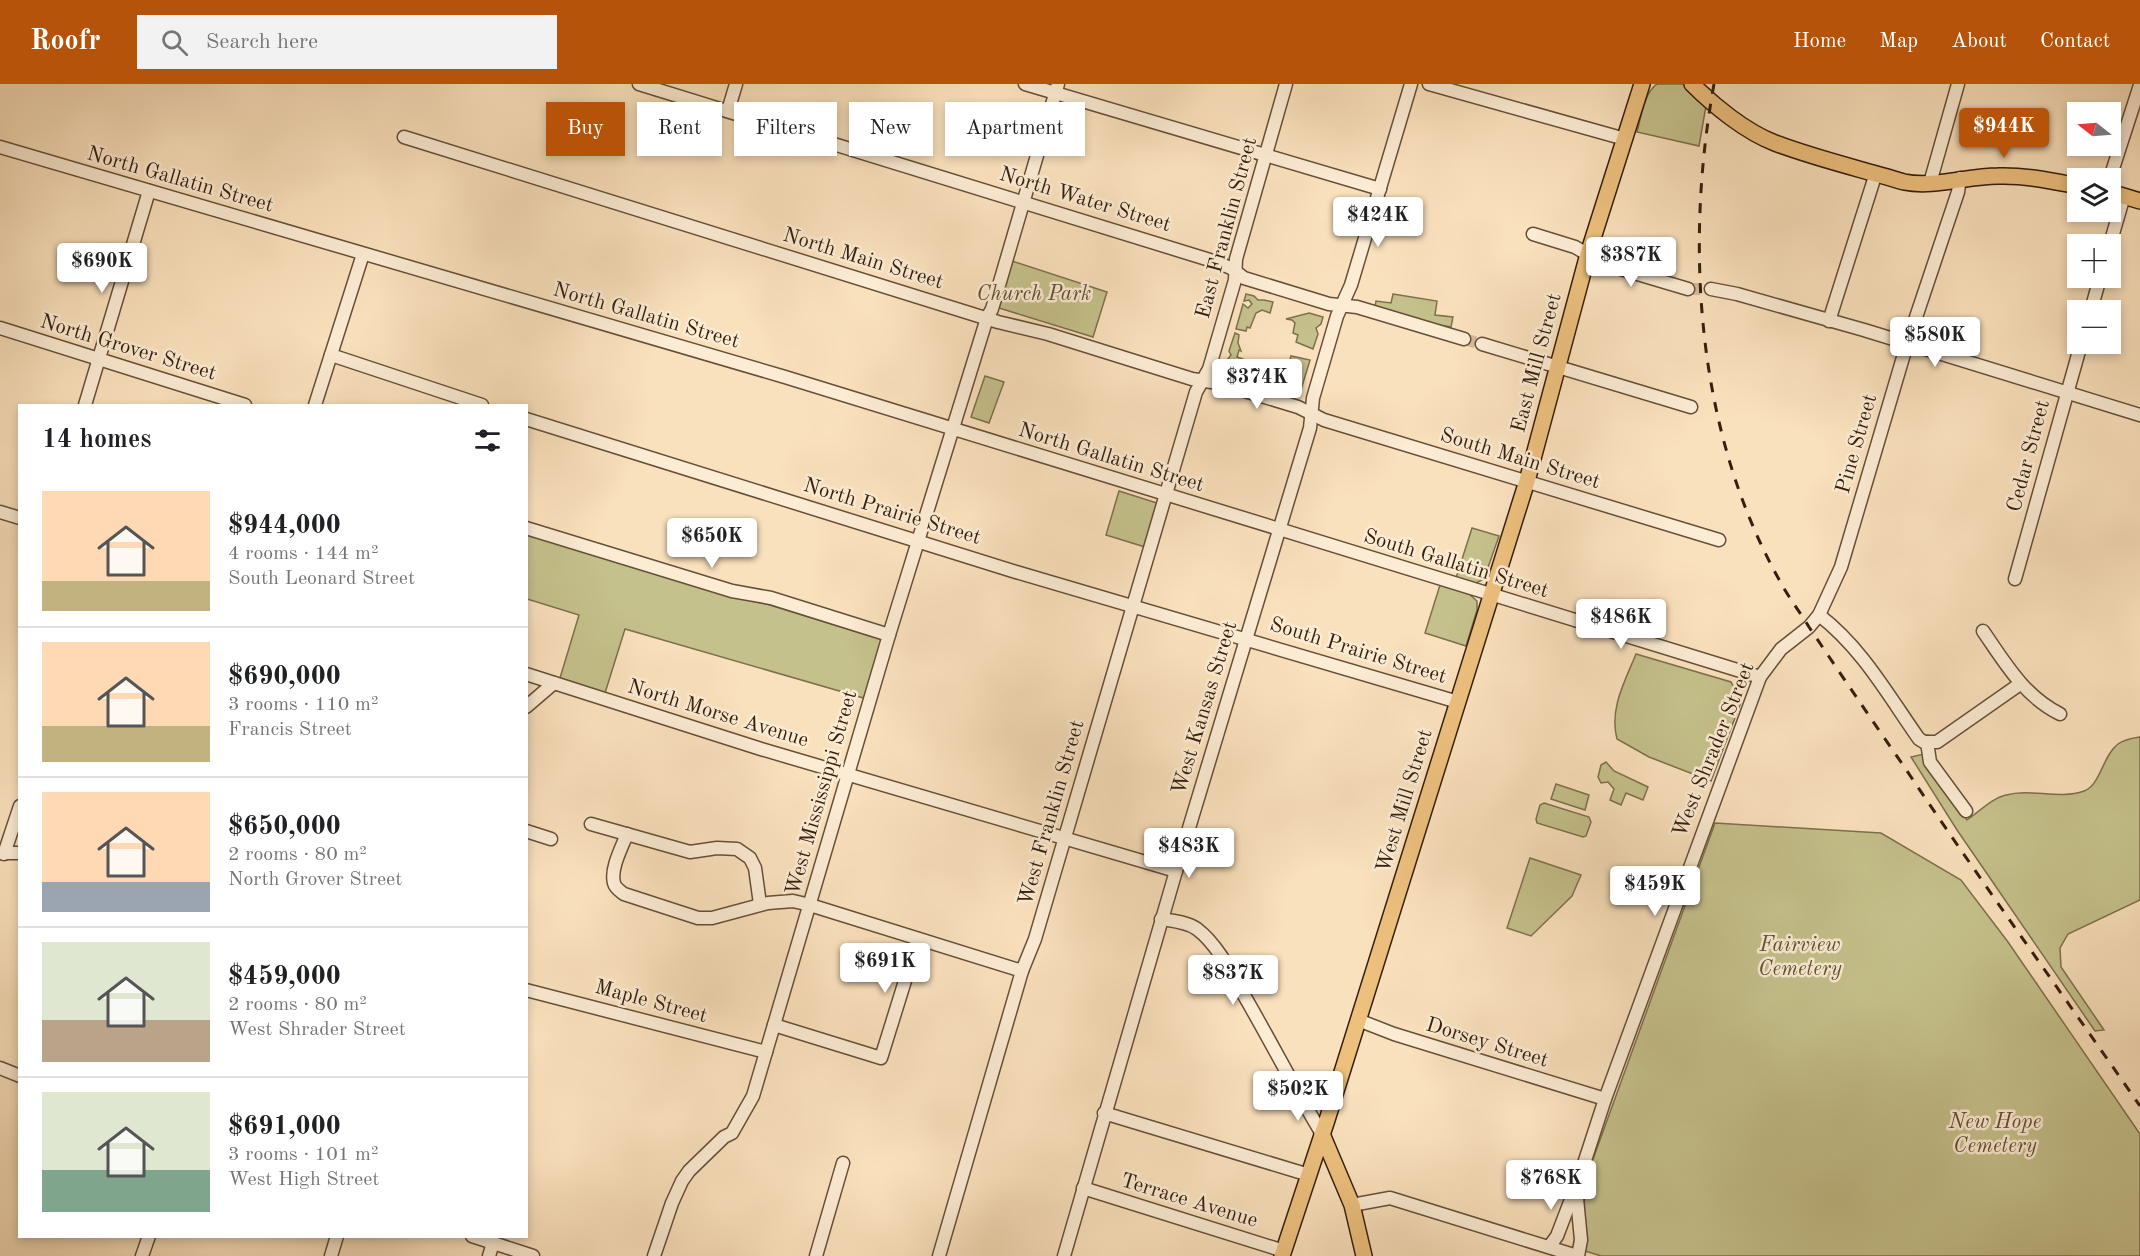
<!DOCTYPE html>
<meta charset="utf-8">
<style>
:root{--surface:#fff;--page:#f2f2f2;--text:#202124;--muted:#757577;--line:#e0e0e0;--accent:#b45309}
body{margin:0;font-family:"Old Standard TT",serif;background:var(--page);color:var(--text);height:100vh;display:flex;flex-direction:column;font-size:22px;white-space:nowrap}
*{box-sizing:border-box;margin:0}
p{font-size:20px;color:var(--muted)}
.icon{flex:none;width:33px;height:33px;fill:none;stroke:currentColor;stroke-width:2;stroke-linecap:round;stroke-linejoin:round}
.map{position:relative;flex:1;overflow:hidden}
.sheet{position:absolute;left:18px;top:320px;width:510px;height:834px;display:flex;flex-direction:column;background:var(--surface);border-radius:0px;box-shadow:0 3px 9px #0003}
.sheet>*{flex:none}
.hud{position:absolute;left:546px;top:18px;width:570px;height:54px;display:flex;gap:12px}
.needle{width:39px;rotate:287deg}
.fabs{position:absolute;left:2067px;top:18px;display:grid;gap:12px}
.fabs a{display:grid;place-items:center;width:54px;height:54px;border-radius:0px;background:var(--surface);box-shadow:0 3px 9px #0003;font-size:30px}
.price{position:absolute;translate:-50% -51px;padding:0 14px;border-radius:6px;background:#fff;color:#222;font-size:20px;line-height:39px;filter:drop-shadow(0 2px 3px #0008)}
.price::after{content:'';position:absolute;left:50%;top:36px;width:18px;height:14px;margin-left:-9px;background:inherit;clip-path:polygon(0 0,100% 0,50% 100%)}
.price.selected{background:var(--accent);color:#fff}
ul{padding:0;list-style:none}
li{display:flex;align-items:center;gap:18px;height:150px;padding:0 24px}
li+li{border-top:2px solid var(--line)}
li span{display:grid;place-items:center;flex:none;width:168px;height:120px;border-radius:0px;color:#555}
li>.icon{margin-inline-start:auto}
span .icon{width:72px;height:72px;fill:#fffc;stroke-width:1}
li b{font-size:26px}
h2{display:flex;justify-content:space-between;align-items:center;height:72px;padding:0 24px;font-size:26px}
.tag{padding:0 21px;border-radius:0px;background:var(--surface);box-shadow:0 3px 9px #0003;font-size:21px;line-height:54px}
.tag.selected{background:var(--accent);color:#fff}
header{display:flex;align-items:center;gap:36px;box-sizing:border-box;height:84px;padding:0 30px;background:var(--accent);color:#fff}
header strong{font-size:28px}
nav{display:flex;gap:33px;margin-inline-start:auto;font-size:21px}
.search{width:420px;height:54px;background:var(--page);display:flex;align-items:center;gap:15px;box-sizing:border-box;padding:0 21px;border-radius:0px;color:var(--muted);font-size:22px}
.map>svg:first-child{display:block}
</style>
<header>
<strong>Roofr</strong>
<div class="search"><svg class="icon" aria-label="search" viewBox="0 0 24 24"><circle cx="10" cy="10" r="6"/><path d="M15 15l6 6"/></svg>Search here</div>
<nav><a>Home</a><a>Map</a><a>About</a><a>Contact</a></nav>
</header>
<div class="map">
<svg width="2140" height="1172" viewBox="0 0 2140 1172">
<rect width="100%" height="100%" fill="#fae1bd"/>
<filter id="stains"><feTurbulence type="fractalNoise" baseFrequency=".00333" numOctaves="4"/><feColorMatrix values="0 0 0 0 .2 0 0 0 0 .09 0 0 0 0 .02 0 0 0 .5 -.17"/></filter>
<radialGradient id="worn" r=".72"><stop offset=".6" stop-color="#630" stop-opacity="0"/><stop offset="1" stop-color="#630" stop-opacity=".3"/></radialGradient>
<g fill="#c5c18c" stroke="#7d704c" stroke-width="1.5">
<path d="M 1657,0 L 1685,0 L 1706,22 L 1699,62 L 1637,48 C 1641,34 1644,9 1657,0 Z"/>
<polygon points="1012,177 1107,208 1093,253 999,224"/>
<polygon points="1246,210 1254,212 1258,216 1264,216 1273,218 1270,229 1262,226 1256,229 1250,244 1247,243 1246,247 1236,245 1243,220 1248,224 1252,220 1249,216 1244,217"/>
<polygon points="1393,210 1437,217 1435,231 1453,233 1451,243 1432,240 1375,223 1376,217 1391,219"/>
<polygon points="1309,229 1323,233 1321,240 1316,244 1318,250 1313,265 1296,258 1298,251 1293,249 1295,239 1292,236 1286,235"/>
<polygon points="1235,249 1239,251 1238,259 1241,267 1239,266 1237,273 1243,275 1245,279 1254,281 1254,283 1276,289 1280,288 1284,277 1289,279 1291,272 1310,276 1300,309 1224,286 1227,276 1231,271 1229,267"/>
<polygon points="985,292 1004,298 989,339 971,333"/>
<polygon points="1119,407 1157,419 1145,463 1106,451"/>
<polygon points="1472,444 1499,452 1484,495 1474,500 1456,494"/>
<polygon points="526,450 732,513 770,521 880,555 882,557 867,615 625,545 605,609 560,594 579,531 527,515"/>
<polygon points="1440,501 1469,510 1477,517 1477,526 1466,562 1425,549"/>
<path d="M 1636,570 L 1731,598 L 1741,618 L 1711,697 L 1649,673 L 1617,655 C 1609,625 1625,597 1636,570 Z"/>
<path d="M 2140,653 L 2140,816 L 2068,850 L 2060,864 L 2061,883 L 2104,946 L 2095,947 L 1957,746 L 1911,673 L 1924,670 L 1967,736 C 1979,728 1992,714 2006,711 C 2032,704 2058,716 2084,707 C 2100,702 2103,671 2118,660 C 2125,655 2132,654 2140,653 Z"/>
<polygon points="1606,678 1614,687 1648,703 1643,716 1626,709 1621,721 1610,716 1614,705 1608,698 1601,699 1598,693 1601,681"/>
<polygon points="1556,700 1589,711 1585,726 1551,715"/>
<polygon points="1544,719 1589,733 1591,738 1586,752 1583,753 1537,739 1536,735 1540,721"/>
<polygon points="1715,739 1881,749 1961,796 2008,858 2140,1050 2140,1172 1601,1172 1585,1167 1584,1100"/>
<polygon points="1530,774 1581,791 1572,812 1531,852 1507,844"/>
</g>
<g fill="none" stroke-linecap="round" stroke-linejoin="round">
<g stroke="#d3ba9a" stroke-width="12" stroke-dasharray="12 6" stroke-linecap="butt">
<polyline points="1688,205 1711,205"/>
<polyline points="1464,255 1482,260"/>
</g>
<g stroke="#664f38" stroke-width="15">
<g id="minor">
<polyline points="639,0 1213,177 1231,184 1244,194 1329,220 1357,223 1464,255"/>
<polyline points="1025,0 1380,105"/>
<polyline points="1429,0 1625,55"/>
<polyline points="728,27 736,0"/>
<polyline points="404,53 998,238 1048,250 1192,295 1218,299 1298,323 1324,336 1719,456"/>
<polyline points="0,63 785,293 1760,593"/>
<polyline points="2110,94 2140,1"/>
<polyline points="1930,99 1958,0"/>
<polyline points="1533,150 1575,163 1604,180 1688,205"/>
<polyline points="2110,160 2124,112"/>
<polyline points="1711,205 1737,210 1864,246 2140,331"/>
<polyline points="2091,226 2100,194"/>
<polyline points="1829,237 1876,89"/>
<polyline points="0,244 245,321"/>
<polyline points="1482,260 1691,323"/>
<polyline points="331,271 482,321"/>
<polyline points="85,321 149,107"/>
<polyline points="315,321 363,170"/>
<polyline points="526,335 1016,488 1458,618"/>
<polyline points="0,428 20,434"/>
<polyline points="526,444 732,507 771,514 889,551"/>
<polyline points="2015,495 2081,260"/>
<path d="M 1819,531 C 1862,564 1888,611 1919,655 L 1924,658 L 1937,658 L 2020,600"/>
<path d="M 1983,547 C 2005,579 2024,612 2060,630"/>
<polyline points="526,590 761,665 1176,787"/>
<polyline points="526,623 554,599"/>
<polyline points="1927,658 1930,678 1966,727"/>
<polyline points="591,740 690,768 717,764 737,765 750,774 755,784 760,820"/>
<polyline points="526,747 551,755"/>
<path d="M 627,750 C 622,763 610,785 614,799 C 615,804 620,807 624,810 L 698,834 L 712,834 L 768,819 L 793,817 L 810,821 L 1022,887"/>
<polyline points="0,769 20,769"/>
<polyline points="4,770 20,722"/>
<path d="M 1161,835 C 1173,837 1187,838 1197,845 C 1218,861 1232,890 1245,913 C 1271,958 1295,1005 1322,1050"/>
<polyline points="526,906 766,968"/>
<polyline points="1358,936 1394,950 1605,1015"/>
<polyline points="774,941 881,974 918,855"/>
<polyline points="0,984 20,992"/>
<polyline points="1104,1029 1309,1091"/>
<polyline points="1083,1104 1284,1167"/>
<polyline points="1352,1121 1390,1114 1577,1172"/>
<polyline points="472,1152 533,1172"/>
<polyline points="1549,1163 1557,1152 1575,1105"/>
<polyline points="142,1172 149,1152"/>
<polyline points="331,1172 337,1152"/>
<polyline points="489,1172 493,1159"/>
<polyline points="654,1172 672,1119 682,1097 689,1087 724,1053 732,1049 753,1012 889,551 987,234 992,225 1058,0"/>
<polyline points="816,1172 843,1079"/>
<polyline points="939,1172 1022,887 1035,855 1196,308 1209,285 1235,196 1236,175 1286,0"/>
<polyline points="1064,1172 1176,787 1310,344 1313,314 1337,232 1351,201 1411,0"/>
<polyline points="1578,1172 1581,1156 1576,1104 1605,1015 1760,593 1781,565 1809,543 1819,531 1841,483 1907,260 1958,108 1960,94"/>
</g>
</g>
<g stroke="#351e0c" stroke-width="18">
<g id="major">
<path d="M 1692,0 C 1714,22 1746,48 1775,59 C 1817,75 1861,85 1904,98 C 1934,104 1967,92 1998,92 C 2024,91 2052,97 2078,102"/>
<polyline points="2110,108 2140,117"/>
<polyline points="1322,1050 1352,1121 1364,1172"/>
<polyline points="1282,1172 1327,1036 1527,397 1588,170 1642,0"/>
</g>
</g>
<use href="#minor" stroke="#fcecd4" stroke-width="12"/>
<use href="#major" stroke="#edc07e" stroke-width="15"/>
<path stroke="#351e0c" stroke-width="3" stroke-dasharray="10 10" stroke-linecap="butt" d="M 1714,0 C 1684,165 1697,351 1781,499 C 1789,514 1800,528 1809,543 C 1840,589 1871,635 1903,681 C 1980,796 2061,908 2140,1022"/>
</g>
<g text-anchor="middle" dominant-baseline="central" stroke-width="5" stroke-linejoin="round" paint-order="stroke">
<g font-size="21" fill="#351e0c" stroke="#fcecd4">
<text transform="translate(180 96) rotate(16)">North Gallatin Street</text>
<text transform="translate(1085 116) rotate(17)">North Water Street</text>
<text transform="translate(1227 144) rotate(-75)">East Franklin Street</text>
<text transform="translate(863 175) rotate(17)">North Main Street</text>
<text transform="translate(646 232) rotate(16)">North Gallatin Street</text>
<text transform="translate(128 264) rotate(17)">North Grover Street</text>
<text transform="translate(1537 279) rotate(-75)">East Mill Street</text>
<text transform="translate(1857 360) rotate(-74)">Pine Street</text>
<text transform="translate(2029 372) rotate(-75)">Cedar Street</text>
<text transform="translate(1111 374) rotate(17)">North Gallatin Street</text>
<text transform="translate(1520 375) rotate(17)">South Main Street</text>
<text transform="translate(892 428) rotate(17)">North Prairie Street</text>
<text transform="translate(1456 480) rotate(17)">South Gallatin Street</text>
<text transform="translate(1358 567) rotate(17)">South Prairie Street</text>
<text transform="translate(1205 624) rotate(-73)">West Kansas Street</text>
<text transform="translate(718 630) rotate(17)">North Morse Avenue</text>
<text transform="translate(1714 666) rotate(-68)">West Shrader Street</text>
<text transform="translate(822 709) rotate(-74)">West Mississippi Street</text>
<text transform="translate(1405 717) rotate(-73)">West Mill Street</text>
<text transform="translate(1052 729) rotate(-74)">West Franklin Street</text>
<text transform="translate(651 918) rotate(15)">Maple Street</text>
<text transform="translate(1487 959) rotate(17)">Dorsey Street</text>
<text transform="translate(1189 1117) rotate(17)">Terrace Avenue</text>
</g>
<g font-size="21" font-style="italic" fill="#604f32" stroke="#fcecd4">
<text x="1034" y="210">Church Park</text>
<text x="1800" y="861">Fairview<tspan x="1800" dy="24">Cemetery</tspan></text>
<text x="1995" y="1038">New Hope<tspan x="1995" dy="24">Cemetery</tspan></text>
</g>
</g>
<rect width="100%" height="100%" filter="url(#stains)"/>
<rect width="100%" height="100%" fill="url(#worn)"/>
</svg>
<div class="fabs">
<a><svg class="needle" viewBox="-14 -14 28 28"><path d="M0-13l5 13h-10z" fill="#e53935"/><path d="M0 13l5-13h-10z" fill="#757577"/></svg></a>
<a><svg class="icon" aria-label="layers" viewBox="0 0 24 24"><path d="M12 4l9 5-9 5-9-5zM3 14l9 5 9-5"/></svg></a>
<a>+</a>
<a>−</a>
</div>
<b class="price selected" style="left:2004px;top:75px">$944K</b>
<b class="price" style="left:1378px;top:164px">$424K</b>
<b class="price" style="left:1631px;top:204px">$387K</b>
<b class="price" style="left:102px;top:210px">$690K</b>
<b class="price" style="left:1935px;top:284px">$580K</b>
<b class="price" style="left:1257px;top:326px">$374K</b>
<b class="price" style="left:712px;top:485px">$650K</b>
<b class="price" style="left:1621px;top:566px">$486K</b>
<b class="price" style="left:1189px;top:795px">$483K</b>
<b class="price" style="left:1655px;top:833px">$459K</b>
<b class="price" style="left:885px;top:910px">$691K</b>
<b class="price" style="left:1233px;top:922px">$837K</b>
<b class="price" style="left:1298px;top:1038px">$502K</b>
<b class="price" style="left:1551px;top:1127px">$768K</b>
<div class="hud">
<a class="tag selected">Buy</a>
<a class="tag">Rent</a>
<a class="tag">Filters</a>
<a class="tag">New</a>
<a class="tag">Apartment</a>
</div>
<section class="sheet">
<h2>14 homes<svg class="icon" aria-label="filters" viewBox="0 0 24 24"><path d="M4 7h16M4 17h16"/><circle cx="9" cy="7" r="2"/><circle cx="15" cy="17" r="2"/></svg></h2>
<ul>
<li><span style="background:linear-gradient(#ffd9b3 75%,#c2b280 0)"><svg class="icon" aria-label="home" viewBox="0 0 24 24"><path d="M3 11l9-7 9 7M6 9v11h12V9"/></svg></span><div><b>$944,000</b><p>4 rooms · 144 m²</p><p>South Leonard Street</p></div></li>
<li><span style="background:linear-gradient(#ffd9b3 70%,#c2b280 0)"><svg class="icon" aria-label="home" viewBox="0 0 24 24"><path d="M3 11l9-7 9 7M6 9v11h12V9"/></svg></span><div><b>$690,000</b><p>3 rooms · 110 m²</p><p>Francis Street</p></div></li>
<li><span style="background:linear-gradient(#ffd9b3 75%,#9aa5b1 0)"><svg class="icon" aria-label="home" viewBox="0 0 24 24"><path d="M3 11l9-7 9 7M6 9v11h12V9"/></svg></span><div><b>$650,000</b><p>2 rooms · 80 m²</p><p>North Grover Street</p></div></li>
<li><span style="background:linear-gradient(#dfe7d0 65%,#b9a48a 0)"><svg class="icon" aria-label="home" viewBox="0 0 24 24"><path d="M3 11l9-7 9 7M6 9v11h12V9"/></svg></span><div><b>$459,000</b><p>2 rooms · 80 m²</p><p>West Shrader Street</p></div></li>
<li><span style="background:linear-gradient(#dfe7d0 65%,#7fa58c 0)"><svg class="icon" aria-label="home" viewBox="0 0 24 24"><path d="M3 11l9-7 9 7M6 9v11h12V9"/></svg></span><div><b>$691,000</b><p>3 rooms · 101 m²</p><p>West High Street</p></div></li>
</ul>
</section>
</div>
